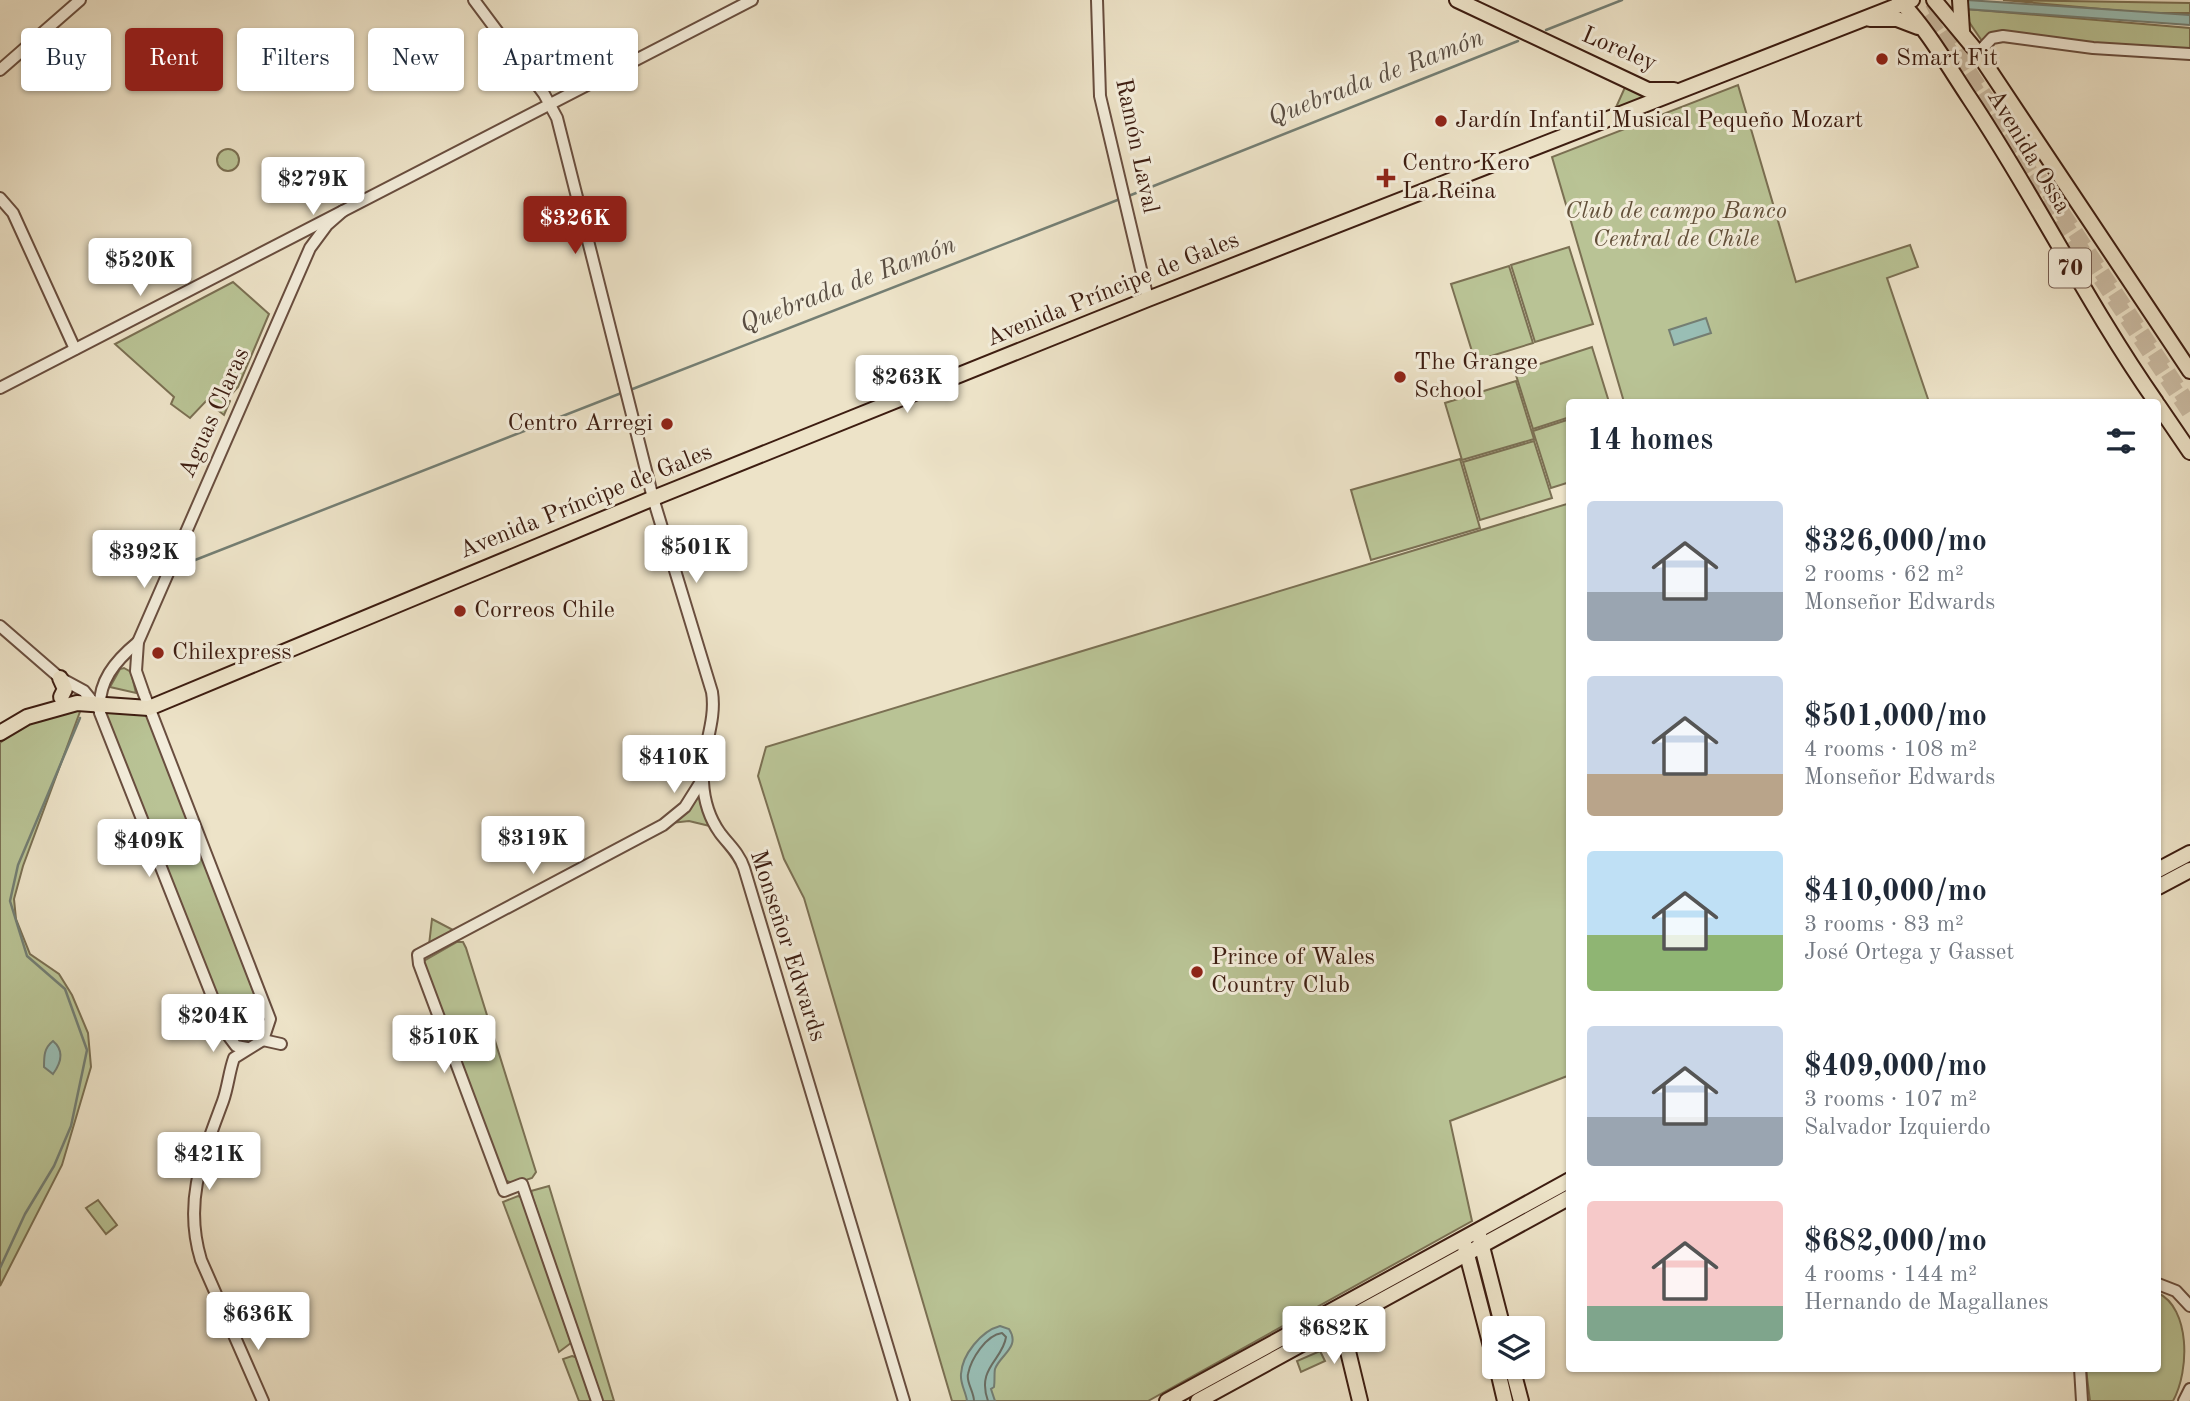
<!DOCTYPE html>
<meta charset="utf-8">
<style>
:root{--surface:#fff;--page:#f6f6f7;--text:#1f2937;--muted:#747a83;--accent:#8f2418}
body{margin:0;font-family:"Old Standard TT",serif;background:var(--page);color:var(--text);height:100vh;display:flex;flex-direction:column;font-size:26px;white-space:nowrap}
*{box-sizing:border-box;margin:0}
p{font-size:23px;color:var(--muted)}
.icon{flex:none;width:38px;height:38px;fill:none;stroke:currentColor;stroke-width:2;stroke-linecap:round;stroke-linejoin:round}
.map{position:relative;flex:1;overflow:hidden}
.details{position:absolute;left:1566px;top:399px;width:595px;height:973px;display:flex;flex-direction:column;background:var(--surface);border-radius:7px;box-shadow:0 2px 5px #0004}
.details>*{flex:none}
.top-card{position:absolute;left:21px;top:28px;width:665px;height:63px;display:flex;gap:14px}
.controls{position:absolute;left:1482px;top:1316px;display:grid;gap:14px}
.controls a{display:grid;place-items:center;width:63px;height:63px;border-radius:7px;background:var(--surface);box-shadow:0 2px 5px #0004;font-size:35px}
.price{position:absolute;translate:-50% -60px;padding:0 16px;border-radius:7px;background:#fff;color:#222;font-size:23px;line-height:46px;filter:drop-shadow(0 2px 4px #0008)}
.price::after{content:'';position:absolute;left:50%;top:42px;width:21px;height:16px;margin-left:-10px;background:inherit;clip-path:polygon(0 0,100% 0,50% 100%)}
.price.selected{background:var(--accent);color:#fff}
ul{padding:0;list-style:none}
li{display:flex;align-items:center;gap:21px;height:175px;padding:0 21px}
li span{display:grid;place-items:center;flex:none;width:196px;height:140px;border-radius:7px;color:#555}
li>.icon{margin-inline-start:auto}
span .icon{width:84px;height:84px;fill:#fffc;stroke-width:1}
li b{font-size:30px}
h2{display:flex;justify-content:space-between;align-items:center;height:84px;padding:0 21px;font-size:30px}
.pill{padding:0 24px;border-radius:7px;background:var(--surface);box-shadow:0 2px 5px #0004;font-size:24px;line-height:63px}
.pill.selected{background:var(--accent);color:#fff}
.map>svg:first-child{display:block}
</style>
<div class="map">
<svg width="2190" height="1401" viewBox="0 0 2190 1401">
<rect width="100%" height="100%" fill="#ede3c8"/>
<filter id="stains"><feTurbulence type="fractalNoise" baseFrequency=".00286" numOctaves="4"/><feColorMatrix values="0 0 0 0 .2 0 0 0 0 .09 0 0 0 0 .02 0 0 0 .5 -.17"/></filter>
<radialGradient id="worn" r=".72"><stop offset=".6" stop-color="#630" stop-opacity="0"/><stop offset="1" stop-color="#630" stop-opacity=".3"/></radialGradient>
<g fill="#b9c395" stroke="#7b7053" stroke-width="2">
<polygon points="2003,0 2190,3 2190,13 2146,13"/>
<polygon points="1966,9 2190,28 2190,50 1982,41 1965,16"/>
<polygon points="1626,85 1654,96 1613,114"/>
<polygon points="1738,85 1796,282 1910,245 1918,267 1887,278 1929,402 1624,402 1552,157"/>
<circle cx="228" cy="160" r="11"/>
<polygon points="1569,247 1593,324 1535,342 1511,265"/>
<polygon points="1509,266 1533,343 1475,361 1451,284"/>
<polygon points="233,282 269,314 238,387 228,398 230,401 224,415 206,401 190,418 171,404 174,397 115,344"/>
<polygon points="1592,347 1609,402 1570,402 1570,417 1533,429 1515,372"/>
<polygon points="1516,381 1534,439 1462,460 1445,403"/>
<polygon points="1570,419 1570,482 1551,488 1533,431"/>
<polygon points="1534,441 1552,498 1480,520 1463,462"/>
<polygon points="1460,459 1480,528 1371,560 1351,490"/>
<polygon points="1570,503 1570,1075 1450,1121 1472,1221 1148,1401 952,1401 804,898 784,859 758,776 766,747"/>
<polygon points="124,668 131,672 136,693 110,687 120,669"/>
<polygon points="57,708 81,709 23,866 14,899 16,919 30,954 59,974 72,995 88,1033 91,1067 62,1165 0,1286 0,743 28,720"/>
<polygon points="104,710 147,715 266,1024 264,1032 239,1044 233,1040"/>
<polygon points="701,790 714,827 689,821 671,823"/>
<polygon points="432,919 455,931 429,945"/>
<polygon points="457,942 463,942 466,948 536,1172 532,1178 514,1184 505,1180 422,962"/>
<polygon points="549,1186 614,1401 602,1401 533,1199 531,1191"/>
<polygon points="518,1196 523,1198 571,1343 559,1352 503,1202"/>
<polygon points="98,1200 117,1225 106,1234 86,1208"/>
<polygon points="1447,1253 1448,1256 1183,1401"/>
<path d="M 2158,1293 C 2190,1308 2190,1370 2173,1401 L 2090,1401 L 2086,1369 L 2158,1368 Z"/>
<polygon points="1320,1351 1325,1361 1301,1372 1297,1361"/>
<polygon points="572,1356 578,1358 591,1401 579,1401 563,1359"/>
</g>
<g fill="#99beb5" stroke="#747e73" stroke-width="2">
<polygon points="1967,0 2190,15 2190,25 1965,9"/>
<polygon points="1706,318 1711,333 1674,345 1669,330"/>
<path d="M 53,1041 C 65,1051 61,1063 53,1074 L 44,1067 C 44,1056 44,1048 53,1041 Z"/>
<path d="M 1000,1326 L 1009,1329 C 1021,1347 1000,1355 995,1369 C 994,1374 995,1381 994,1387 L 991,1389 L 995,1401 L 967,1401 C 966,1392 960,1384 961,1374 C 962,1355 981,1331 1000,1326 Z"/>
</g>
<g fill="none" stroke-linecap="round" stroke-linejoin="round">
<path stroke="#6b6e63" stroke-width="2" d="M 974,1401 C 974,1392 966,1382 968,1374 C 971,1359 986,1335 1002,1333 L 1006,1337 C 1003,1360 976,1368 988,1401"/>
<g stroke="#747e73" stroke-width="2.5">
<polyline points="1546,30 1622,0"/>
<polyline points="1126,197 1518,41"/>
<polyline points="630,390 1120,199"/>
<polyline points="190,562 624,392"/>
<polyline points="0,1268 25,1214 54,1166 71,1126 87,1050 65,989 27,956 10,901 18,865 80,718"/>
</g>
<polyline stroke="#cabba3" stroke-width="16" stroke-dasharray="16 8" stroke-linecap="butt" points="2190,406 1930,13 1926,15 2190,413"/>
<g stroke="#694e3f" stroke-width="14">
<g id="minor">
<path d="M 474,0 L 544,94 L 557,118 L 653,498 L 712,692 C 717,723 700,752 703,782 C 704,800 710,819 720,833 C 729,845 739,853 744,868 L 904,1401"/>
<polyline points="1097,0 1100,96 1148,299"/>
<polyline points="1978,53 1992,38 2003,36 2093,48 2190,54"/>
<polyline points="0,70 80,0"/>
<polyline points="0,198 13,213 75,349"/>
<polyline points="0,388 752,0"/>
<polyline points="0,626 60,678 84,691 97,707"/>
<path d="M 138,642 C 115,661 97,682 100,713 L 227,1034 L 236,1046 L 247,1048"/>
<polyline points="263,1040 281,1044"/>
<polyline points="2158,1284 2176,1291 2190,1306"/>
<polyline points="2080,1368 2082,1401"/>
<path d="M 263,1401 L 201,1260 C 183,1201 203,1155 223,1101 C 228,1087 229,1072 234,1058 L 263,1040 L 270,1019 L 144,694 L 136,671 L 138,642 L 310,248 L 327,225 L 343,211"/>
<polyline points="597,1401 522,1184 504,1191 419,964 418,955 663,825 685,807 702,780"/>
<polyline points="2184,1401 2190,1389"/>
</g>
</g>
<g stroke="#3d1d11" stroke-width="18">
<g id="major">
<polyline points="1457,0 1648,90 1674,90"/>
<path d="M 1899,0 C 1927,29 1948,66 1970,99 C 2036,198 2088,305 2156,402"/>
<polyline points="1934,0 1978,53 2190,371"/>
<polyline points="1960,0 1962,31"/>
<polyline points="1870,19 1897,19 1918,27"/>
<polyline points="2158,405 2190,452"/>
<polyline points="60,678 65,689 61,697"/>
<polyline points="0,733 27,717 77,703 149,708 661,495 1148,299 1912,0"/>
<polyline points="2158,870 2190,853"/>
<polyline points="2158,887 2190,870"/>
<polyline points="1479,1235 1503,1328"/>
<polyline points="1464,1243 1494,1358"/>
<polyline points="1339,1314 1360,1401"/>
<polyline points="1497,1367 1505,1401"/>
<polyline points="1512,1367 1521,1401"/>
<polyline points="1167,1401 1570,1180"/>
<polyline points="1198,1401 1570,1197"/>
</g>
</g>
<use href="#minor" stroke="#f3eddb" stroke-width="10"/>
<use href="#major" stroke="#ede3c8" stroke-width="14"/>
</g>
<g fill="#8f2418" stroke="#f3eddb" stroke-width="2.5">
<circle cx="1882" cy="59" r="7"/>
<circle cx="1441" cy="121" r="7"/>
<path d="M1382.5 167.5h7v7h7v7h-7v7h-7v-7h-7v-7h7z"/>
<circle cx="1400" cy="377" r="7"/>
<circle cx="667" cy="424" r="7"/>
<circle cx="460" cy="611" r="7"/>
<circle cx="158" cy="653" r="7"/>
<circle cx="1197" cy="972" r="7"/>
</g>
<g text-anchor="middle" dominant-baseline="central" stroke-width="6" stroke-linejoin="round" paint-order="stroke">
<rect fill="#f3eddb" stroke="#745b4e" stroke-width="2" x="2049" y="248.5" width="42" height="39" rx="5"/>
<g font-size="23" font-weight="bold" fill="#3d1d11">
<text x="2070" y="268">70</text>
</g>
<g font-size="24" fill="#3d1d11" stroke="#f3eddb">
<text transform="translate(1619 50) rotate(23)">Loreley</text>
<text transform="translate(1136 146) rotate(78)">Ramón Laval</text>
<text transform="translate(2028 152) rotate(59)">Avenida Ossa</text>
<text transform="translate(1113 290) rotate(-22)">Avenida Príncipe de Gales</text>
<text transform="translate(215 413) rotate(-66)">Aguas Claras</text>
<text transform="translate(586 502) rotate(-22)">Avenida Príncipe de Gales</text>
<text transform="translate(787 946) rotate(72)">Monseñor Edwards</text>
</g>
<g font-size="24" fill="#3d1d11" stroke="#f3eddb" text-anchor="start">
<text x="1896" y="59">Smart Fit</text>
<text x="1455" y="121">Jardín Infantil Musical Pequeño Mozart</text>
<text x="1402" y="164">Centro Kero<tspan x="1402" dy="28">La Reina</tspan></text>
<text x="1414" y="363">The Grange<tspan x="1414" dy="28">School</tspan></text>
<text x="653" y="424" text-anchor="end">Centro Arregi</text>
<text x="474" y="611">Correos Chile</text>
<text x="172" y="653">Chilexpress</text>
<text x="1211" y="958">Prince of Wales<tspan x="1211" dy="28">Country Club</tspan></text>
</g>
<g font-size="24" font-style="italic" fill="#624f39" stroke="#f3eddb">
<text x="1676" y="212">Club de campo Banco<tspan x="1676" dy="28">Central de Chile</tspan></text>
</g>
<g font-size="26" font-style="italic" fill="#594d42" stroke="#f3eddb">
<text transform="translate(1376 78) rotate(-21)">Quebrada de Ramón</text>
<text transform="translate(848 285) rotate(-21)">Quebrada de Ramón</text>
</g>
</g>
<rect width="100%" height="100%" filter="url(#stains)"/>
<rect width="100%" height="100%" fill="url(#worn)"/>
</svg>
<div class="controls">
<a><svg class="icon" aria-label="layers" viewBox="0 0 24 24"><path d="M12 4l9 5-9 5-9-5zM3 14l9 5 9-5"/></svg></a>
</div>
<b class="price" style="left:313px;top:217px">$279K</b>
<b class="price selected" style="left:575px;top:256px">$326K</b>
<b class="price" style="left:140px;top:298px">$520K</b>
<b class="price" style="left:907px;top:415px">$263K</b>
<b class="price" style="left:696px;top:585px">$501K</b>
<b class="price" style="left:144px;top:590px">$392K</b>
<b class="price" style="left:674px;top:795px">$410K</b>
<b class="price" style="left:533px;top:876px">$319K</b>
<b class="price" style="left:149px;top:879px">$409K</b>
<b class="price" style="left:213px;top:1054px">$204K</b>
<b class="price" style="left:444px;top:1075px">$510K</b>
<b class="price" style="left:209px;top:1192px">$421K</b>
<b class="price" style="left:258px;top:1352px">$636K</b>
<b class="price" style="left:1334px;top:1366px">$682K</b>
<div class="top-card">
<a class="pill">Buy</a>
<a class="pill selected">Rent</a>
<a class="pill">Filters</a>
<a class="pill">New</a>
<a class="pill">Apartment</a>
</div>
<section class="details">
<h2>14 homes<svg class="icon" aria-label="filters" viewBox="0 0 24 24"><path d="M4 7h16M4 17h16"/><circle cx="9" cy="7" r="2"/><circle cx="15" cy="17" r="2"/></svg></h2>
<ul>
<li><span style="background:linear-gradient(#c9d6e8 65%,#9aa5b1 0)"><svg class="icon" aria-label="home" viewBox="0 0 24 24"><path d="M3 11l9-7 9 7M6 9v11h12V9"/></svg></span><div><b>$326,000/mo</b><p>2 rooms · 62 m²</p><p>Monseñor Edwards</p></div></li>
<li><span style="background:linear-gradient(#c9d6e8 70%,#b9a48a 0)"><svg class="icon" aria-label="home" viewBox="0 0 24 24"><path d="M3 11l9-7 9 7M6 9v11h12V9"/></svg></span><div><b>$501,000/mo</b><p>4 rooms · 108 m²</p><p>Monseñor Edwards</p></div></li>
<li><span style="background:linear-gradient(#bfe0f5 60%,#8fb573 0)"><svg class="icon" aria-label="home" viewBox="0 0 24 24"><path d="M3 11l9-7 9 7M6 9v11h12V9"/></svg></span><div><b>$410,000/mo</b><p>3 rooms · 83 m²</p><p>José Ortega y Gasset</p></div></li>
<li><span style="background:linear-gradient(#c9d6e8 65%,#9aa5b1 0)"><svg class="icon" aria-label="home" viewBox="0 0 24 24"><path d="M3 11l9-7 9 7M6 9v11h12V9"/></svg></span><div><b>$409,000/mo</b><p>3 rooms · 107 m²</p><p>Salvador Izquierdo</p></div></li>
<li><span style="background:linear-gradient(#f6c9c9 75%,#7fa58c 0)"><svg class="icon" aria-label="home" viewBox="0 0 24 24"><path d="M3 11l9-7 9 7M6 9v11h12V9"/></svg></span><div><b>$682,000/mo</b><p>4 rooms · 144 m²</p><p>Hernando de Magallanes</p></div></li>
</ul>
</section>
</div>
